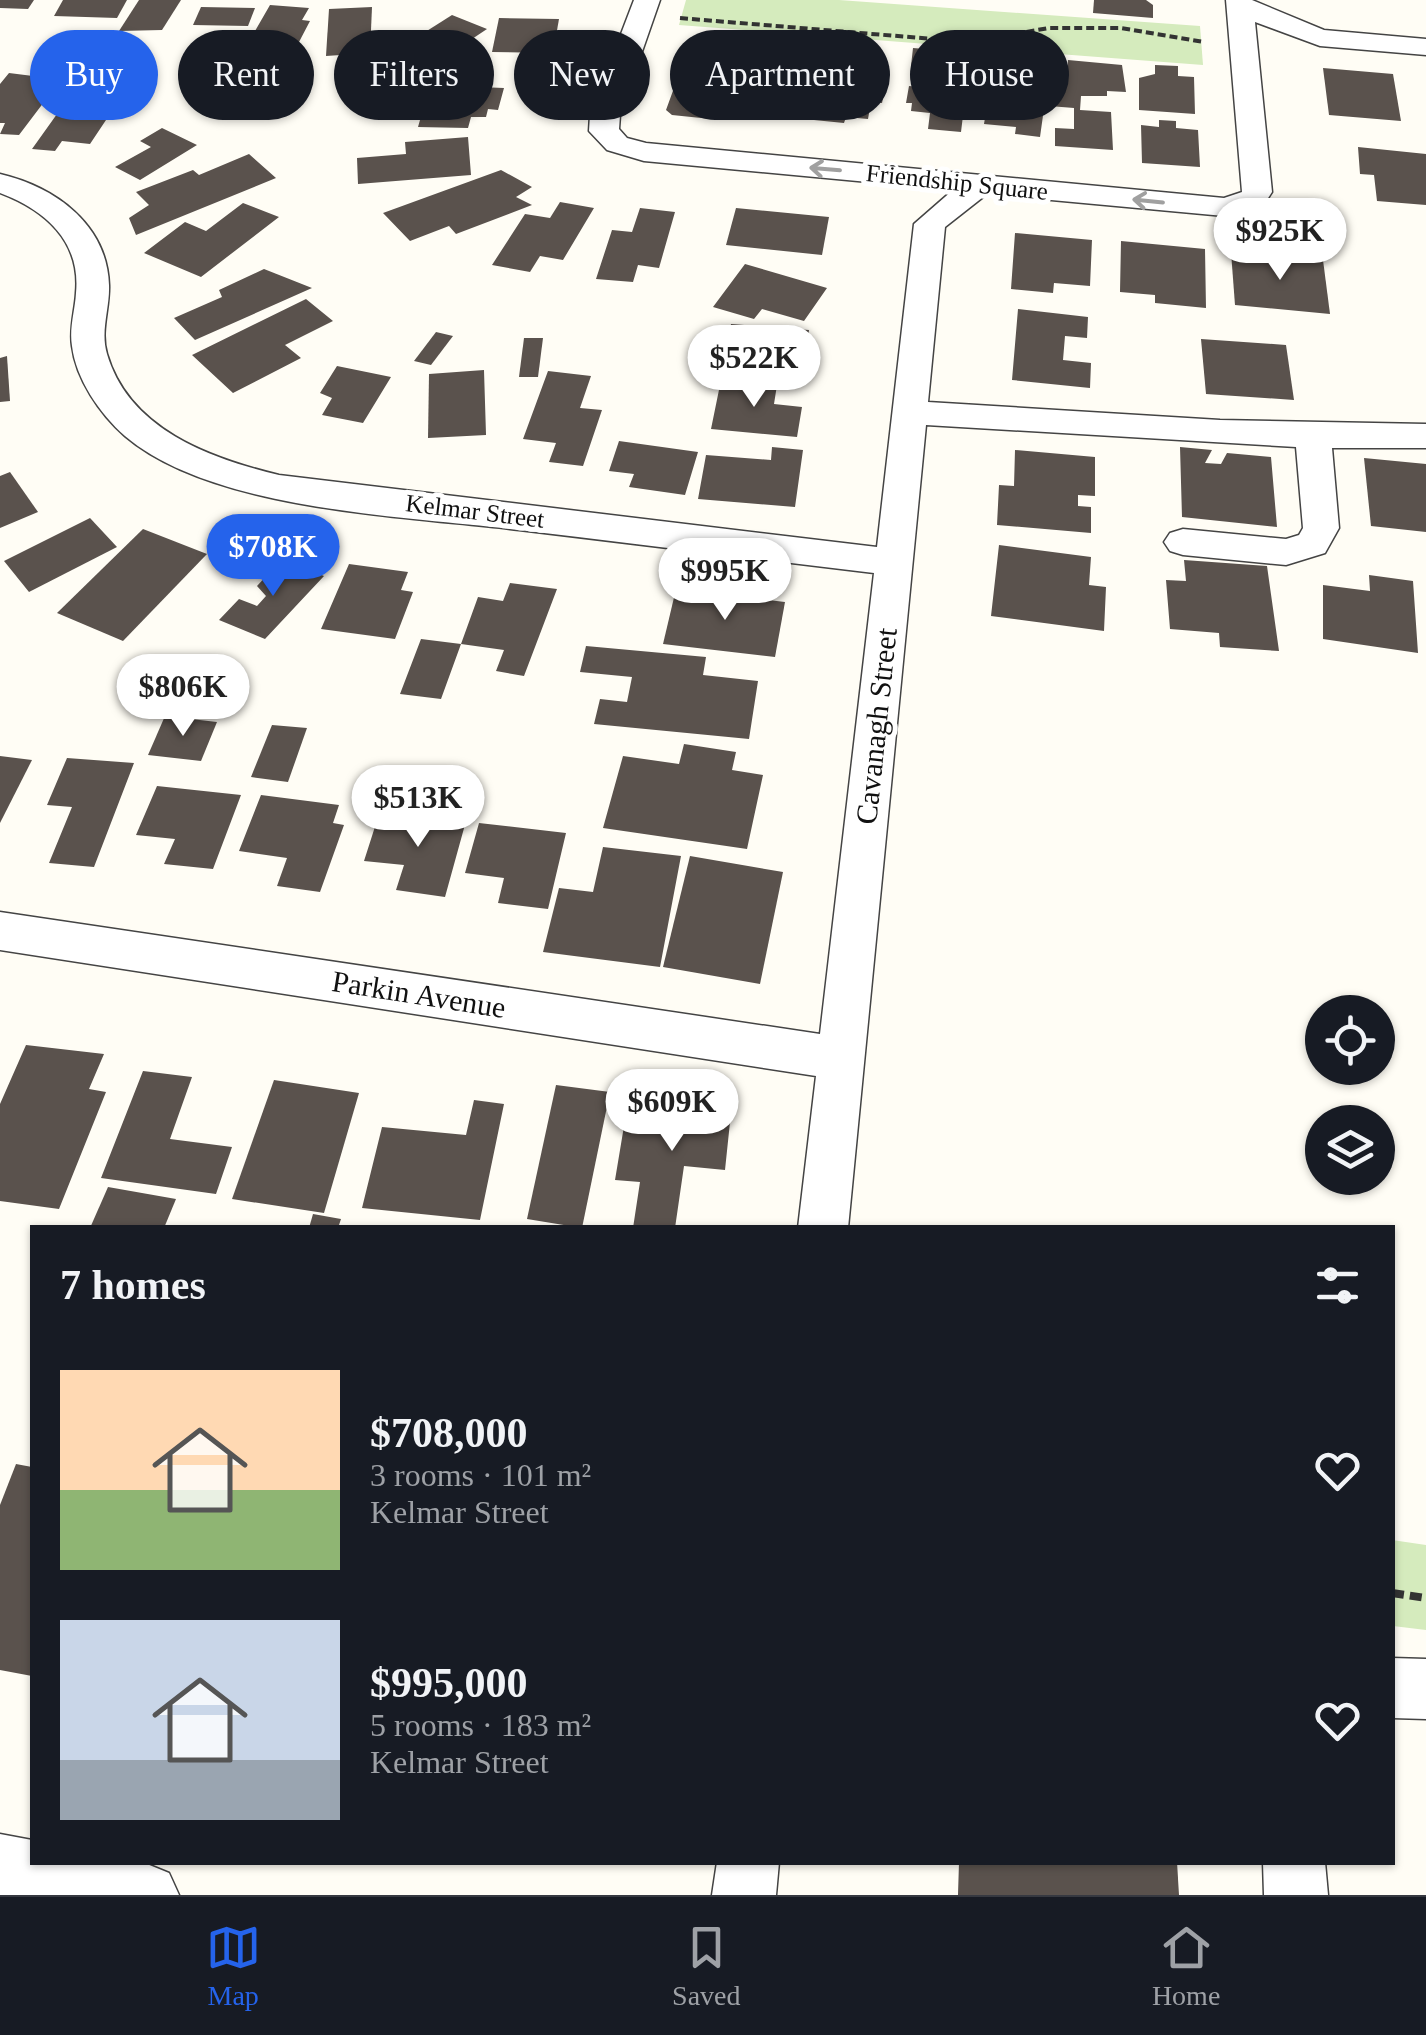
<!DOCTYPE html>
<meta charset="utf-8">
<style>
:root{--surface:#171b24;--page:#20242c;--text:#f1f3f6;--muted:#9ea1a6;--line:#363941;--accent:#2563eb}
body{margin:0;font-family:Georgia,serif;background:var(--page);color:var(--text);height:100vh;display:flex;flex-direction:column;font-size:38px;white-space:nowrap}
*{box-sizing:border-box;margin:0}
p{font-size:32px;color:var(--muted)}
.icon{flex:none;width:55px;height:55px;fill:none;stroke:currentColor;stroke-width:2;stroke-linecap:round;stroke-linejoin:round}
.map{position:relative;flex:1;overflow:hidden}
.drawer{position:absolute;left:30px;top:1225px;width:1365px;height:640px;display:flex;flex-direction:column;background:var(--surface);border-radius:0px;box-shadow:0 2px 8px #0004}
.drawer>*{flex:none}
.hud{position:absolute;left:30px;top:30px;width:1368px;height:90px;display:flex;gap:20px}
.fabs{position:absolute;left:1305px;top:995px;display:grid;gap:20px}
.fabs a{display:grid;place-items:center;width:90px;height:90px;border-radius:50%;background:var(--surface);box-shadow:0 2px 8px #0004;font-size:50px}
.price{position:absolute;translate:-50% -85px;padding:0 22px;border-radius:35px;background:#fff;color:#222;font-size:32px;line-height:65px;filter:drop-shadow(0 2px 5px #0008)}
.price::after{content:'';position:absolute;left:50%;top:60px;width:30px;height:22px;margin-left:-15px;background:inherit;clip-path:polygon(0 0,100% 0,50% 100%)}
.price.active{background:var(--accent);color:#fff}
ul{padding:0;list-style:none}
li{display:flex;align-items:center;gap:30px;height:250px;padding:0 30px}
li span{display:grid;place-items:center;flex:none;width:280px;height:200px;border-radius:0px;color:#555}
li>.icon{margin-inline-start:auto}
span .icon{width:120px;height:120px;fill:#fffc;stroke-width:1}
li b{font-size:42px}
h2{display:flex;justify-content:space-between;align-items:center;height:120px;padding:0 30px;font-size:42px}
.tag{padding:0 35px;border-radius:45px;background:var(--surface);box-shadow:0 2px 8px #0004;font-size:35px;line-height:90px}
.tag.active{background:var(--accent);color:#fff}
.tabs{display:flex;justify-content:space-around;align-items:center;height:140px;border-top:2px solid var(--line);background:var(--surface);font-size:28px;color:var(--muted)}
.tabs a{display:grid;justify-items:center;gap:5px}
.tabs .active{color:var(--accent)}
.map>svg:first-child{display:block}
</style>
<div class="map">
<svg width="1426" height="1895" viewBox="0 0 1426 1895">
<rect width="100%" height="100%" fill="#fffdf5"/>
<g fill="#d5ebbd">
<polygon points="686,0 839,0 1200,26 1203,65 679,25"/>
<polygon points="1392,1540 1426,1545 1426,1630 1393,1626"/>
</g>
<g fill="#5a524d">
<polygon points="0,0 34,0 28,9 0,8"/>
<polygon points="63,0 127,0 117,18 54,16"/>
<polygon points="139,0 181,0 162,30 119,31"/>
<polygon points="1094,0 1146,0 1153,5 1153,18 1093,13"/>
<polygon points="270,5 309,8 302,20 310,21 299,42 290,41 283,53 244,50"/>
<polygon points="201,7 255,8 248,26 193,25"/>
<polygon points="372,7 370,53 326,56 329,9"/>
<polygon points="452,15 487,29 436,63 400,48"/>
<polygon points="499,18 559,19 553,53 492,52"/>
<polygon points="691,37 744,42 738,66 730,65 727,75 680,71"/>
<polygon points="913,48 972,53 970,80 919,76 920,67 911,66"/>
<polygon points="1068,60 1122,65 1126,92 1107,91 1107,96 1081,96 1080,110 1111,112 1113,150 1055,146 1055,128 1074,129 1074,108 1049,106 1054,78 1067,79"/>
<polygon points="1155,65 1178,66 1178,76 1194,77 1195,114 1139,110 1139,78 1155,74"/>
<polygon points="1323,68 1393,74 1401,121 1329,115"/>
<polygon points="46,71 66,73 19,135 0,134 5,123 0,123 0,84 9,73 41,77"/>
<polygon points="755,76 814,81 806,118 776,115 778,108 747,106"/>
<polygon points="678,77 710,80 704,99 731,102 727,114 713,113 711,119 672,115 666,110"/>
<polygon points="825,78 886,84 882,103 871,102 868,119 846,117 844,123 814,120"/>
<polygon points="991,81 1047,87 1040,137 1015,134 1016,127 984,124"/>
<polygon points="430,85 504,88 498,110 488,109 486,117 471,117 468,128 418,127"/>
<polygon points="909,86 966,91 961,132 928,129 930,113 911,111 912,103 906,103"/>
<polygon points="62,107 112,111 90,144 62,141 55,151 32,149"/>
<polygon points="1159,120 1176,121 1176,128 1198,130 1200,167 1142,163 1141,125 1159,127"/>
<polygon points="162,128 197,145 140,180 115,167 151,147 140,141"/>
<polygon points="468,137 471,175 358,184 357,158 406,154 405,142"/>
<polygon points="1358,147 1426,154 1426,205 1377,201 1374,175 1360,174"/>
<polygon points="249,154 276,178 136,235 129,218 149,205 136,192 193,170 199,175"/>
<polygon points="501,170 532,187 516,197 532,205 456,234 449,226 410,241 383,213"/>
<polygon points="560,202 594,208 563,260 540,256 530,272 492,265 525,214 550,218"/>
<polygon points="243,203 279,217 201,277 144,253 185,222 206,231"/>
<polygon points="640,208 675,212 659,268 638,265 633,282 596,279 612,230 632,232"/>
<polygon points="736,208 829,217 822,255 726,245"/>
<polygon points="1015,233 1092,240 1090,286 1054,283 1053,293 1011,289"/>
<polygon points="1121,241 1205,249 1206,308 1155,303 1155,295 1120,292"/>
<polygon points="1231,252 1323,260 1330,314 1235,305"/>
<polygon points="745,264 827,288 804,321 762,309 754,319 713,307"/>
<polygon points="264,269 312,288 195,340 174,318 222,297 219,290"/>
<polygon points="306,299 333,321 285,345 301,358 233,393 192,355"/>
<polygon points="1018,309 1088,317 1087,338 1065,336 1063,360 1091,363 1090,388 1012,380"/>
<polygon points="731,324 809,330 803,373 723,366"/>
<polygon points="436,332 453,336 431,365 414,361"/>
<polygon points="524,338 543,338 538,377 519,377"/>
<polygon points="1201,339 1286,345 1294,400 1206,394"/>
<polygon points="7,356 10,401 0,402 0,358"/>
<polygon points="337,366 391,377 363,423 322,415 332,398 320,393"/>
<polygon points="484,370 486,435 428,438 429,374"/>
<polygon points="548,371 591,376 580,408 602,410 583,466 549,462 556,443 523,439"/>
<polygon points="721,380 777,385 774,404 802,407 797,437 711,429"/>
<polygon points="619,441 698,452 685,495 629,487 634,474 609,471"/>
<polygon points="772,447 803,450 795,507 698,499 706,455 771,460"/>
<polygon points="1180,447 1212,450 1205,463 1221,464 1227,453 1271,457 1277,527 1182,517"/>
<polygon points="1015,450 1095,457 1095,496 1078,495 1078,506 1091,507 1091,533 997,525 999,485 1014,486"/>
<polygon points="1364,458 1426,464 1426,532 1371,526"/>
<polygon points="10,472 38,512 0,528 0,476"/>
<polygon points="90,518 117,547 29,592 4,561"/>
<polygon points="143,529 207,554 123,641 57,613"/>
<polygon points="999,545 1091,557 1089,585 1106,587 1104,631 991,616"/>
<polygon points="282,559 324,576 265,639 219,620 239,599 257,606 266,596 257,586"/>
<polygon points="1184,560 1267,566 1279,651 1220,647 1219,633 1170,629 1166,580 1186,581"/>
<polygon points="349,564 408,572 401,590 413,592 395,639 321,629"/>
<polygon points="1369,575 1413,581 1418,653 1323,639 1323,585 1370,591"/>
<polygon points="510,583 557,589 524,676 496,671 504,650 461,644 441,699 400,694 421,639 461,644 478,597 503,601"/>
<polygon points="676,589 785,602 775,657 663,644"/>
<polygon points="586,646 706,657 703,675 758,681 749,739 594,724 600,699 627,702 632,677 580,672"/>
<polygon points="165,716 217,722 201,761 148,755"/>
<polygon points="272,725 307,728 288,782 251,777"/>
<polygon points="684,744 736,752 732,770 763,775 747,849 603,828 623,756 679,764"/>
<polygon points="0,756 32,760 0,823"/>
<polygon points="67,758 134,763 94,867 49,863 72,807 47,805"/>
<polygon points="157,786 241,795 213,869 164,864 175,839 136,835"/>
<polygon points="261,795 339,805 333,823 344,825 320,892 277,886 287,858 239,851"/>
<polygon points="380,811 466,821 445,897 396,890 404,865 364,861"/>
<polygon points="479,823 566,833 548,909 498,903 504,878 465,873"/>
<polygon points="603,847 681,856 660,967 543,952 559,888 593,892"/>
<polygon points="690,856 783,872 760,984 663,967"/>
<polygon points="26,1045 104,1054 89,1089 106,1092 59,1209 0,1201 0,1104"/>
<polygon points="143,1071 192,1077 170,1139 232,1147 216,1194 101,1178"/>
<polygon points="274,1080 359,1093 324,1213 232,1199"/>
<polygon points="556,1085 610,1092 582,1228 527,1219"/>
<polygon points="656,1095 732,1103 725,1170 684,1166 675,1228 633,1228 640,1182 615,1180 624,1126 652,1128"/>
<polygon points="474,1100 504,1104 480,1220 362,1208 382,1127 466,1135"/>
<polygon points="108,1187 176,1199 164,1228 90,1228"/>
<polygon points="313,1214 341,1219 338,1228 309,1228"/>
<polygon points="16,1464 32,1467 32,1676 0,1670 0,1505"/>
<polygon points="959,1862 1177,1862 1179,1895 958,1895"/>
</g>
<g fill="none" stroke-linecap="round" stroke-linejoin="round">
<g stroke="#444" stroke-width="3">
<g id="minor">
<path d="M 634,0 L 660,0 L 620,115 L 619,129 L 627,138 L 646,143 L 1224,198 L 1242,192 L 1226,0 L 1252,0 L 1324,30 L 1426,39 L 1426,55 L 1320,46 L 1255,22 L 1272,192 L 1261,209 L 1224,216 L 987,194 L 945,227 L 928,402 L 1220,420 L 1426,424 L 1426,448 L 1332,448 L 1339,528 L 1325,553 L 1286,565 L 1183,555 L 1170,551 L 1164,542 L 1170,533 L 1183,529 L 1286,539 L 1299,535 L 1303,528 L 1296,447 L 926,425 L 848,1228 L 798,1228 L 816,1076 L 0,950 L 0,912 L 820,1034 L 874,573 C 756,559 637,544 519,530 C 406,516 213,511 125,436 C 100,414 76,379 72,346 C 69,328 75,311 76,293 C 81,241 45,210 0,193 L 0,174 C 55,187 107,224 109,285 C 110,308 100,331 107,354 C 129,429 209,458 279,475 L 877,547 L 914,224 L 953,190 L 644,161 L 607,150 L 589,131 L 590,115 Z"/>
<polygon points="1392,1658 1426,1659 1426,1719 1392,1718"/>
<polygon points="0,1834 32,1840 32,1862 142,1862 169,1873 179,1895 0,1895"/>
<polygon points="717,1862 779,1862 776,1895 712,1895"/>
<polygon points="1263,1862 1325,1862 1328,1895 1264,1895"/>
</g>
</g>
<polyline stroke="#333" stroke-width="4" stroke-dasharray="8 4" stroke-linecap="butt" points="680,18 933,39 985,39 1049,28 1121,28 1204,42"/>
<polyline stroke="#333" stroke-width="8" stroke-dasharray="12 6" stroke-linecap="butt" points="1392,1593 1426,1598"/>
<use href="#minor" fill="#fff" fill-rule="evenodd"/>
</g>
<defs><path id="oneway-shaft" d="M-6 0H5M1.5-3L5.5 0L1.5 3" fill="none" stroke-width="1.6" stroke-linecap="round" stroke-linejoin="round" transform="scale(2.5)"/></defs>
<g stroke="#a0a0a0">
<use href="#oneway-shaft" transform="translate(825 169) rotate(-175)"/>
<use href="#oneway-shaft" transform="translate(1148 201) rotate(-174)"/>
</g>
<g text-anchor="middle" dominant-baseline="central" stroke-width="10" stroke-linejoin="round" paint-order="stroke">
<g font-size="25" fill="#111" stroke="#fff">
<text transform="translate(957 182) rotate(6)">Friendship Square</text>
<text transform="translate(475 511) rotate(7)">Kelmar Street</text>
</g>
<g font-size="30" fill="#111" stroke="#fff">
<text transform="translate(876 726) rotate(-84)">Cavanagh Street</text>
<text transform="translate(419 994) rotate(9)">Parkin Avenue</text>
</g>
</g>
</svg>
<div class="fabs">
<a><svg class="icon" aria-label="locate" viewBox="0 0 24 24"><circle cx="12" cy="12" r="6"/><path d="M12 2v4M12 18v4M2 12h4M18 12h4"/></svg></a>
<a><svg class="icon" aria-label="layers" viewBox="0 0 24 24"><path d="M12 4l9 5-9 5-9-5zM3 14l9 5 9-5"/></svg></a>
</div>
<b class="price" style="left:1280px;top:283px">$925K</b>
<b class="price" style="left:754px;top:410px">$522K</b>
<b class="price active" style="left:273px;top:599px">$708K</b>
<b class="price" style="left:725px;top:623px">$995K</b>
<b class="price" style="left:183px;top:739px">$806K</b>
<b class="price" style="left:418px;top:850px">$513K</b>
<b class="price" style="left:672px;top:1154px">$609K</b>
<div class="hud">
<a class="tag active">Buy</a>
<a class="tag">Rent</a>
<a class="tag">Filters</a>
<a class="tag">New</a>
<a class="tag">Apartment</a>
<a class="tag">House</a>
</div>
<section class="drawer">
<h2>7 homes<svg class="icon" aria-label="filters" viewBox="0 0 24 24"><path d="M4 7h16M4 17h16"/><circle cx="9" cy="7" r="2"/><circle cx="15" cy="17" r="2"/></svg></h2>
<ul>
<li><span style="background:linear-gradient(#ffd9b3 60%,#8fb573 0)"><svg class="icon" aria-label="home" viewBox="0 0 24 24"><path d="M3 11l9-7 9 7M6 9v11h12V9"/></svg></span><div><b>$708,000</b><p>3 rooms · 101 m²</p><p>Kelmar Street</p></div><svg class="icon" aria-label="heart" viewBox="0 0 24 24"><path d="M12 20l-8-8c-3-5 5-10 8-4 3-6 11-1 8 4z"/></svg></li>
<li><span style="background:linear-gradient(#c9d6e8 70%,#9aa5b1 0)"><svg class="icon" aria-label="home" viewBox="0 0 24 24"><path d="M3 11l9-7 9 7M6 9v11h12V9"/></svg></span><div><b>$995,000</b><p>5 rooms · 183 m²</p><p>Kelmar Street</p></div><svg class="icon" aria-label="heart" viewBox="0 0 24 24"><path d="M12 20l-8-8c-3-5 5-10 8-4 3-6 11-1 8 4z"/></svg></li>
</ul>
</section>
</div>
<nav class="tabs">
<a class="active"><svg class="icon" aria-label="map" viewBox="0 0 24 24"><path d="M3 6l6-2 6 2 6-2v14l-6 2-6-2-6 2zM9 4v14M15 6v14"/></svg>Map</a>
<a><svg class="icon" aria-label="saved" viewBox="0 0 24 24"><path d="M7 4h10v16l-5-4-5 4z"/></svg>Saved</a>
<a><svg class="icon" aria-label="home" viewBox="0 0 24 24"><path d="M3 11l9-7 9 7M6 9v11h12V9"/></svg>Home</a>
</nav>
